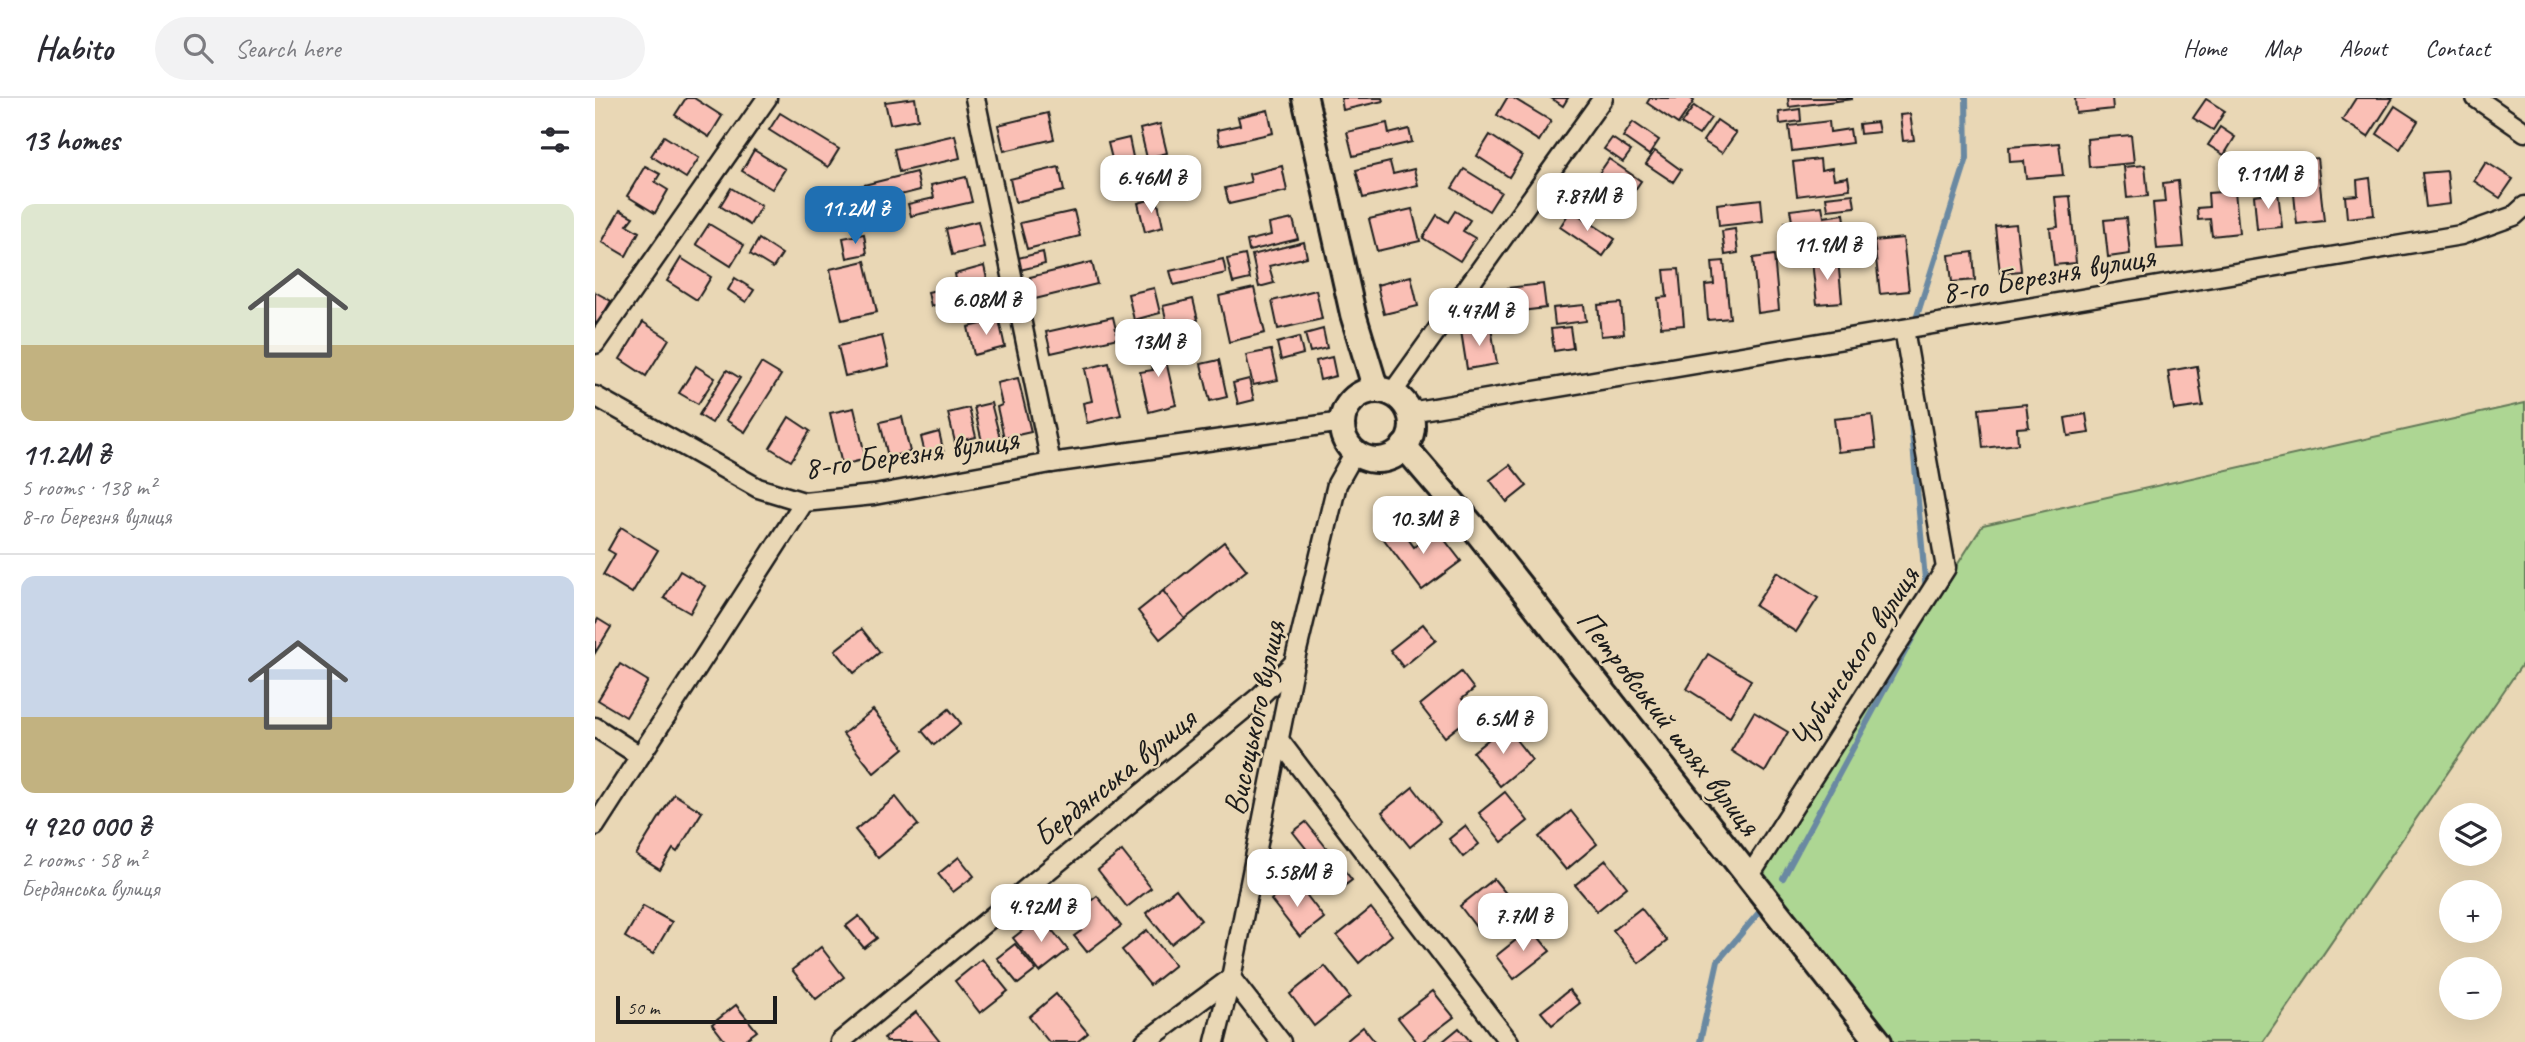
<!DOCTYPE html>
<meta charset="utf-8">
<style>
:root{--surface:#fff;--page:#f2f2f3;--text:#2b2b33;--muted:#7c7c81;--line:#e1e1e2;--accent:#1f6fb2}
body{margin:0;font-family:Caveat,sans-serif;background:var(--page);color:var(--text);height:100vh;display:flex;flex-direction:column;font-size:26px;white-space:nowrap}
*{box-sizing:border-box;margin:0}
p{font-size:23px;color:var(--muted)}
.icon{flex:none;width:38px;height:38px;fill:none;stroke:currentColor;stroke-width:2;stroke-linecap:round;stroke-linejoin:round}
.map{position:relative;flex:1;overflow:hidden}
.drawer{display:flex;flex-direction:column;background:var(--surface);width:595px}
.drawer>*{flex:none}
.fabs{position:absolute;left:1844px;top:705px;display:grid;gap:14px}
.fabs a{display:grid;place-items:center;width:63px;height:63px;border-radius:50%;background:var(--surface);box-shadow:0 7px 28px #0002;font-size:35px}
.scale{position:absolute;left:21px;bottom:18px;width:161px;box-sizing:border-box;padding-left:7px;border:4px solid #1c1c1c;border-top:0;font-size:19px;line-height:24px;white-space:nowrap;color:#1c1c1c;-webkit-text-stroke:5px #e9d7b5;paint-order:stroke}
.price{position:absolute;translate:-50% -60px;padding:0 16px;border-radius:14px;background:#fff;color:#222;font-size:23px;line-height:46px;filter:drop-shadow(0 2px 4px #0008)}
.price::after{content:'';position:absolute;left:50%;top:42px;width:21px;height:16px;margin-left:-10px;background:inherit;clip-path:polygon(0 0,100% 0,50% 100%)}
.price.active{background:var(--accent);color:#fff}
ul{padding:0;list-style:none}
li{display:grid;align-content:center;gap:14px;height:371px;padding:0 21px}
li+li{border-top:2px solid var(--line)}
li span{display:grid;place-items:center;height:217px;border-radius:14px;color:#555}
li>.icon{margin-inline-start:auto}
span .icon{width:126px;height:126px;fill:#fffc;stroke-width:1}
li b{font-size:30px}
h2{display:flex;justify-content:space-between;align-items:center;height:84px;padding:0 21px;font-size:30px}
header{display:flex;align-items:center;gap:42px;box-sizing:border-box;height:98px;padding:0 35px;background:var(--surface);border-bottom:2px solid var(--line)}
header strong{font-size:33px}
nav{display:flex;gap:38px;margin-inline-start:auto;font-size:24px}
.search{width:490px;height:63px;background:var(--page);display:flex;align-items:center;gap:18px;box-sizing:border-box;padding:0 24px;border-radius:38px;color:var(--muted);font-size:26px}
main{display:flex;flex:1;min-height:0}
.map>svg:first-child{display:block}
</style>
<header>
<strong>Habito</strong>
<div class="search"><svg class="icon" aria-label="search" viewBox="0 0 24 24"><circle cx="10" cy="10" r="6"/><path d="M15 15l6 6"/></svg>Search here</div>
<nav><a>Home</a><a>Map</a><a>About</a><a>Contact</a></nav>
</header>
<main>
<section class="drawer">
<h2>13 homes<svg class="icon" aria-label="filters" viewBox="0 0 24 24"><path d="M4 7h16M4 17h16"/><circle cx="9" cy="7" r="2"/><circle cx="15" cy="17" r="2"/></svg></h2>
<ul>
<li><span style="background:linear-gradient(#dfe7d0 65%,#c2b280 0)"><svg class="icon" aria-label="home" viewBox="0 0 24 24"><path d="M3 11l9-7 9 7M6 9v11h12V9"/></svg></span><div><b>11.2M ₴</b><p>5 rooms · 138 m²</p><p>8-го Березня вулиця</p></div></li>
<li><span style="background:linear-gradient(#c9d6e8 65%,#c2b280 0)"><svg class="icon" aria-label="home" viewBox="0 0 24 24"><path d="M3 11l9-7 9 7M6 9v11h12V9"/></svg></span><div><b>4 920 000 ₴</b><p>2 rooms · 58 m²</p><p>Бердянська вулиця</p></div></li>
</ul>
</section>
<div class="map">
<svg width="1930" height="944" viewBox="0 0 1930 944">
<rect width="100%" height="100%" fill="#e9d7b5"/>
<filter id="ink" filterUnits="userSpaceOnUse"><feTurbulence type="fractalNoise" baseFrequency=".0143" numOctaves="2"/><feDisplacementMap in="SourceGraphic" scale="14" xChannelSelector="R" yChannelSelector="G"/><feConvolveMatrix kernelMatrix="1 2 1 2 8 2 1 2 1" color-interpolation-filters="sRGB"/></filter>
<g filter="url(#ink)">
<polygon fill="#add693" stroke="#647958" stroke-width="2" points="1930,305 1930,562 1668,944 1297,944 1163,776 1388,427"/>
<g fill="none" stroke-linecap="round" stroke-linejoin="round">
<g stroke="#6a89a2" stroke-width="6">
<polyline points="1321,221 1372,60 1371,0"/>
<polyline points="1315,312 1331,493"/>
<polyline points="1188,780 1325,526"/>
<polyline points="1105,944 1123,863 1167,811"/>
</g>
</g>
<g fill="#fabfb5" stroke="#1c1c1c" stroke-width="2">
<polygon points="91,0 99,0 127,18 114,39 80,17"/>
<polygon points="320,0 323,21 295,26 290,4"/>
<polygon points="746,0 787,0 788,3 748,12"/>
<polygon points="912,0 918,0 956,23 944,43 902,17"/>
<polygon points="956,0 973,0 968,8"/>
<polygon points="1055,0 1095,0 1099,3 1083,26 1052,5"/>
<polygon points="1193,0 1257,0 1257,1 1194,9"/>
<polygon points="1480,0 1517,0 1518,11 1481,15"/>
<polygon points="1761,0 1798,0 1773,39 1747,22"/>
<polygon points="1611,1 1630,13 1618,32 1598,20"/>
<polygon points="1099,8 1116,20 1104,37 1086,26"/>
<polygon points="1800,8 1823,23 1805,51 1782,36"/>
<polygon points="1205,11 1206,23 1185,26 1184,14"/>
<polygon points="673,12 678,35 625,47 622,32 645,27 643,19"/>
<polygon points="185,15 244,51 233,69 174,32"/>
<polygon points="453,15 459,41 409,53 403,27"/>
<polygon points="1315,16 1319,42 1308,43 1305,17"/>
<polygon points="1122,22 1141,35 1127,55 1108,43"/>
<polygon points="1234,23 1235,34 1255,31 1257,45 1197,53 1194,28"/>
<polygon points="1038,24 1064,42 1054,57 1028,39"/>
<polygon points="1282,24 1284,34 1265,36 1264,26"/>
<polygon points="792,25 794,36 814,31 817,44 758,58 752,34"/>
<polygon points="565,26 572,55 552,60 545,31"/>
<polygon points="1625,29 1640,39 1629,57 1613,47"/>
<polygon points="360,37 365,60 304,74 299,51"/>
<polygon points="895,37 927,58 914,79 882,58"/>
<polygon points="1536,37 1539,65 1494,69 1492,41"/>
<polygon points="69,38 104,60 91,80 56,58"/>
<polygon points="534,40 539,64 519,69 513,45"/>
<polygon points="1017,40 1036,53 1028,64 1009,51"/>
<polygon points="1464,45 1468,77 1431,80 1429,63 1415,64 1414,49"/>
<polygon points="159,52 190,71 177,91 147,73"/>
<polygon points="1060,53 1086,72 1078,84 1051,66"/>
<polygon points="1722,60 1729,123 1702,126 1698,86 1682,88 1680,65"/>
<polygon points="1014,61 1046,83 1035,99 1003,77"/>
<polygon points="1225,61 1226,72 1237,70 1239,81 1253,79 1255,91 1202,98 1198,64"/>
<polygon points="795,64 798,76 819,71 823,87 768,100 761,72"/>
<polygon points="1891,64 1918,81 1905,100 1879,83"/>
<polygon points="1647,66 1648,79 1633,80 1632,67"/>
<polygon points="1550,67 1553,98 1532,100 1529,69"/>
<polygon points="50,68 65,76 60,84 73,92 60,115 32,98"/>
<polygon points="687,68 692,93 634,106 630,90 656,84 654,76"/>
<polygon points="464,69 469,93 420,104 415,81"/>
<polygon points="869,71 906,94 894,113 857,90"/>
<polygon points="1852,73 1855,106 1831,109 1827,75"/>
<polygon points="321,74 325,92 262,108 257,90"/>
<polygon points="371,79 377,104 316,118 313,106 339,100 336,87"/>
<polygon points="1775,80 1779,117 1752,120 1750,98 1763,97 1762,82"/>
<polygon points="1583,83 1589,149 1562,151 1558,105 1570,104 1568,85"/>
<polygon points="136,90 166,108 155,127 125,108"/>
<polygon points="1640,93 1644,135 1617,138 1615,121 1603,122 1602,110 1614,109 1613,95"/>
<polygon points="1683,94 1687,129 1662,131 1659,97"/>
<polygon points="1258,96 1260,109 1233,112 1231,99"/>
<polygon points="1475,98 1481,165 1459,167 1455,130 1463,129 1460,99"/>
<polygon points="562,100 568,129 550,134 543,105"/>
<polygon points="1166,101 1168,123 1124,128 1122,106"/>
<polygon points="1227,108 1229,119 1249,116 1252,136 1193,143 1190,124 1197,123 1195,112"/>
<polygon points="817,111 825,143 782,153 774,121"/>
<polygon points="25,112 38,119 32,127 44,134 31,158 7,144"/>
<polygon points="976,112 1020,141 1008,158 965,129"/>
<polygon points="479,113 485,138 432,151 425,125"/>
<polygon points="860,113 875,122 868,133 880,140 865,163 828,140 842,117 853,124"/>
<polygon points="1531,120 1535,156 1513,159 1509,122"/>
<polygon points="698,121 703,141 654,153 652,143 676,137 674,126"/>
<polygon points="383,123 389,149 357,157 351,131"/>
<polygon points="114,126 149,147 136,168 101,146"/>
<polygon points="1421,126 1426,173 1405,175 1400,128"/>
<polygon points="1140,131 1143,155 1130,157 1127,133"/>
<polygon points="269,136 272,156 252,160 248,140"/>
<polygon points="1308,140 1314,193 1285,196 1279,143"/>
<polygon points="164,141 187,156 178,170 155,156"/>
<polygon points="709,144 712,159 674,168 679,185 664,189 657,157"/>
<polygon points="448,154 450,166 425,172 423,160"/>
<polygon points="1378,154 1380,182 1357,184 1354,157"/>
<polygon points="650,157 655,181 638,185 632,161"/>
<polygon points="1179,157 1184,212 1163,215 1158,160"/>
<polygon points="86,160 116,179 102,202 72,183"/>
<polygon points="628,161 631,175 579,187 575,173"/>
<polygon points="1243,161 1247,204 1222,206 1217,164"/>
<polygon points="270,163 282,214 247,222 235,171"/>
<polygon points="1129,163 1135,220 1113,222 1110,187 1119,186 1117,164"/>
<polygon points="497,164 502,186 440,201 435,179"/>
<polygon points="389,168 395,194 336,208 333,194 362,187 360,176"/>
<polygon points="1084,171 1089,227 1066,229 1063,200 1072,199 1069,172"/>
<polygon points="816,178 823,208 789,216 782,187"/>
<polygon points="140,180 159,192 151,204 133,192"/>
<polygon points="948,186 951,210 916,214 913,190"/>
<polygon points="559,190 565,215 539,222 533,196"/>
<polygon points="659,190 670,235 634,244 624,198"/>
<polygon points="721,192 727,221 683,231 677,203"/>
<polygon points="0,194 16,203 0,231"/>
<polygon points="598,201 603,222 573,229 568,208"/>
<polygon points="1026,205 1029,236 1006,238 1003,207"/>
<polygon points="989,207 991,223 960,227 958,210"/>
<polygon points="518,219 523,240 456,255 451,234"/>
<polygon points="404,222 410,249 379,257 373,229"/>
<polygon points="48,224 74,241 51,278 25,261"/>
<polygon points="896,229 902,266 872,271 866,233"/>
<polygon points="975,229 978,250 959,253 956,231"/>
<polygon points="728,231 732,250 715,254 710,236"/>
<polygon points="287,238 294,268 250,278 243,248"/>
<polygon points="704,239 708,256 686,262 682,245"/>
<polygon points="566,241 581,307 554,314 545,274 558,272 551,244"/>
<polygon points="676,252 683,282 658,287 651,257"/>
<polygon points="737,259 741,278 725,282 721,263"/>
<polygon points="624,262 632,299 615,303 606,266"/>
<polygon points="166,265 186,277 150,334 131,322"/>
<polygon points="514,265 526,317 492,325 488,305 497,303 490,271"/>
<polygon points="101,268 120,280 103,306 84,295"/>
<polygon points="1602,268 1608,308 1579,312 1573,273"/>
<polygon points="132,272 145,280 117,325 104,317"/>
<polygon points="423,280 436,334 409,340 402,309 407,307 402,285"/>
<polygon points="654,281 659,302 643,306 638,285"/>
<polygon points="396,305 406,344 388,348 379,309"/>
<polygon points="1431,306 1434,329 1422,330 1423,346 1388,350 1384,311"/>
<polygon points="259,310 271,361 247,367 235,315"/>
<polygon points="374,310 381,339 360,344 353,315"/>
<polygon points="1491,316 1494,335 1473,338 1470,320"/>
<polygon points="1277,317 1281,350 1243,354 1239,321"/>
<polygon points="194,319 215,333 196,363 175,350"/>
<polygon points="307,319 315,354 293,359 285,324"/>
<polygon points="344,334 349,355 331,360 326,339"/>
<polygon points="915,367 932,388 912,404 895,382"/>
<polygon points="804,428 819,449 842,432 866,463 827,492 788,440"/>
<polygon points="26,429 63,452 37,495 8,477 20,456 13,452"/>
<polygon points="629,444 652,472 590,521 568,493"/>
<polygon points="85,473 110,488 95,515 69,500"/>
<polygon points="1182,474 1223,500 1201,534 1160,508"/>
<polygon points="568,493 590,521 565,541 543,513"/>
<polygon points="3,521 16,529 0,555 0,526"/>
<polygon points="828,526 841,542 808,569 795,552"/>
<polygon points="267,531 285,554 259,575 240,552"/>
<polygon points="1113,556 1156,582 1135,618 1092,591"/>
<polygon points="25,566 53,583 31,619 3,602"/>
<polygon points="866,574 879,591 867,601 879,616 850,639 825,607"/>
<polygon points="354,611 366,625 339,647 327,633"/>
<polygon points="278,612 309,650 279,675 248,636"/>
<polygon points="1159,614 1193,634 1170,674 1136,653"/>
<polygon points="910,628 937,662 905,688 878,654"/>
<polygon points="818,689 845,724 815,749 787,714"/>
<polygon points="910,694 933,723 907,744 884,715"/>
<polygon points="79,696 107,714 82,754 78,751 65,772 41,757"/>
<polygon points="301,699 323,727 283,760 260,732"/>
<polygon points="976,713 1002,746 971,772 944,739"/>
<polygon points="711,724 757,782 744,792 698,734"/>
<polygon points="870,728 884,746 868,759 854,741"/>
<polygon points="527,753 556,790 532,809 503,772"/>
<polygon points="364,759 379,778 358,794 343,776"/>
<polygon points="1011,762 1032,789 1002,813 980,787"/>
<polygon points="899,781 919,805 884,833 865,808"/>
<polygon points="700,782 729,820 705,839 676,802"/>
<polygon points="581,791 606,822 576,846 551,815"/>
<polygon points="502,798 526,828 492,854 479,838 486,833 475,820"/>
<polygon points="48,808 77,824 58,856 30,839"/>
<polygon points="776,810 797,837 764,865 742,838"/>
<polygon points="1046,810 1072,843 1044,865 1018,832"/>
<polygon points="264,818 282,840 269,850 251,828"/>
<polygon points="446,818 473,852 445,874 418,840"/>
<polygon points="936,830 955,853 919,881 901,858"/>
<polygon points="552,832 580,867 555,887 527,852"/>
<polygon points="420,846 441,872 423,886 402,860"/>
<polygon points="226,849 249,879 221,901 197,872"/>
<polygon points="387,861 413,893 385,915 360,883"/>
<polygon points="730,868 755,899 719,928 695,896"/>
<polygon points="974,892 985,905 957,927 946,914"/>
<polygon points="838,893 859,919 826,944 822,944 803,920"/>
<polygon points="461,896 493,935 482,944 454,944 434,919"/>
<polygon points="141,907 162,933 147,944 131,944 117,926"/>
<polygon points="321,914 345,944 292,944 289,940"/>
<polygon points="768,929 780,944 750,944"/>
<polygon points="864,930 876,944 847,944"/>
</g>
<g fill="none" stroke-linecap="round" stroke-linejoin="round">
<g stroke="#1c1c1c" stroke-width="23">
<g id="street">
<polyline points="380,0 456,365"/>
<polyline points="1881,0 1930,34"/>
<polyline points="0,246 172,0"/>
<polyline points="797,295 1008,0"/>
<polyline points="0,298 163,390 209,404 279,397 456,365 748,324"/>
<polyline points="815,314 1866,137 1919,118 1930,108"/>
<polyline points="0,629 45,658"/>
<polyline points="684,642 914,944"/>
<polyline points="0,728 209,404"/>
<polyline points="1154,779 1351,470 1309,231"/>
<polyline points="245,944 664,599 699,565"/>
<polyline points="550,944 636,880 686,944"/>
<polyline points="620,944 636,880 699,565 742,386 760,354"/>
</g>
</g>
<g stroke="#1c1c1c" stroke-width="30">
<g id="secondary">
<polyline points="710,0 758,216 781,292"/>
<circle cx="782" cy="327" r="35"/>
<polyline points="809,348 880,431 1284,944"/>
</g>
</g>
<use href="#street" stroke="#e9d7b5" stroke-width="18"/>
<use href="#secondary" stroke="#e9d7b5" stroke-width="24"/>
</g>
</g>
<g text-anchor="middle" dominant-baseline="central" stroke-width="5" stroke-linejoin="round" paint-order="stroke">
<g font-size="33" fill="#1c1c1c" stroke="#e9d7b5">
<text transform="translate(1453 176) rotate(-10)">8-го Березня вулиця</text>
<text transform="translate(316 355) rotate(-8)">8-го Березня вулиця</text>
<text transform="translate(1259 559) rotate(-57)">Чубинського вулиця</text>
<text transform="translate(659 620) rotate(-78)">Висоцького вулиця</text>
<text transform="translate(1074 624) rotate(52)">Петровський шлях вулиця</text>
<text transform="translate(519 679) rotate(-39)">Бердянська вулиця</text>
</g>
</g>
</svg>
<div class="fabs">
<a><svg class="icon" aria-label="layers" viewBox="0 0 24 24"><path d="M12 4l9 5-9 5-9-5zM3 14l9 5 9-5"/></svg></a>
<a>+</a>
<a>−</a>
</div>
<div class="scale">50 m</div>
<b class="price" style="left:1673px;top:113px">9.11M ₴</b>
<b class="price" style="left:556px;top:117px">6.46M ₴</b>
<b class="price" style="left:992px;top:135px">7.87M ₴</b>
<b class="price active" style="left:260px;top:148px">11.2M ₴</b>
<b class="price" style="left:1232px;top:184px">11.9M ₴</b>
<b class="price" style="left:391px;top:239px">6.08M ₴</b>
<b class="price" style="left:884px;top:250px">4.47M ₴</b>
<b class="price" style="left:563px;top:281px">13M ₴</b>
<b class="price" style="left:828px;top:458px">10.3M ₴</b>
<b class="price" style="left:908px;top:658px">6.5M ₴</b>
<b class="price" style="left:702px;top:811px">5.58M ₴</b>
<b class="price" style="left:446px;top:846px">4.92M ₴</b>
<b class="price" style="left:928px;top:855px">7.7M ₴</b>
</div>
</main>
